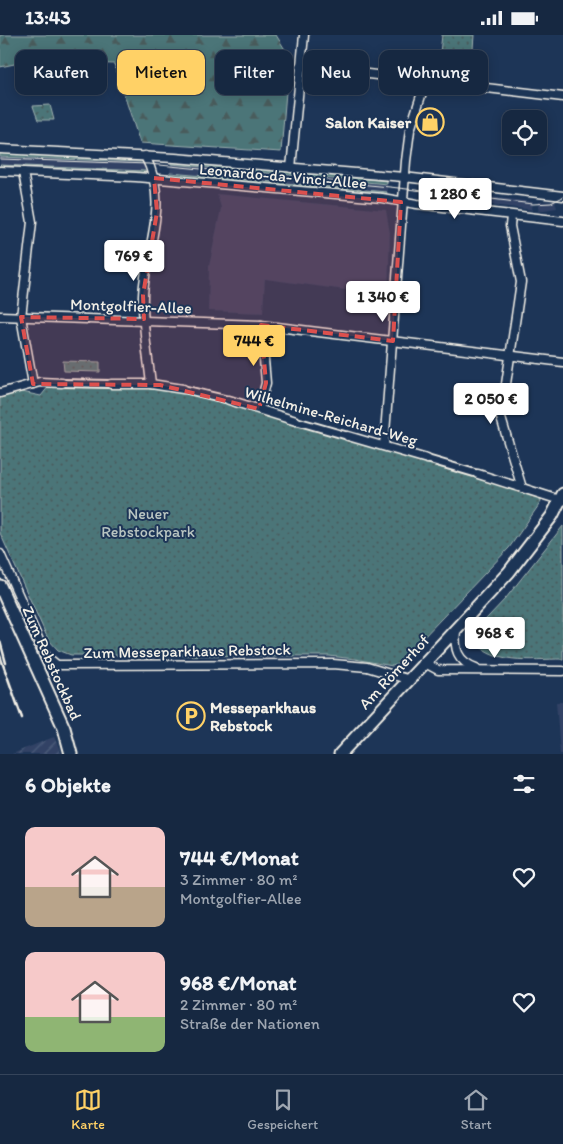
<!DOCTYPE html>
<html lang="de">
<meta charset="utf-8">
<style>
:root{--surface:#162841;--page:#1f3048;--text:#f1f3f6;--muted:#9ea6b1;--line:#35445a;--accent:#ffd166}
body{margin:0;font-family:Itim,sans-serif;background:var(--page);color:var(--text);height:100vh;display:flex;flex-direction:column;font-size:19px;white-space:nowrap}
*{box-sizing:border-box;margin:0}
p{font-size:16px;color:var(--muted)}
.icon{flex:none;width:28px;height:28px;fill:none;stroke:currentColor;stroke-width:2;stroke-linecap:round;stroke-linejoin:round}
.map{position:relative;height:719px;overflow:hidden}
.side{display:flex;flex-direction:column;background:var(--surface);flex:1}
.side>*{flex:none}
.banner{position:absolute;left:15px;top:15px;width:534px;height:45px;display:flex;gap:10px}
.buttons{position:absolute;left:502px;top:75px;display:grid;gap:10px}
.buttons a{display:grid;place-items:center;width:45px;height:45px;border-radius:10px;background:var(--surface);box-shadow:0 2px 12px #0003,0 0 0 1px var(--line);font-size:25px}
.price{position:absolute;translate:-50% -42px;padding:0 11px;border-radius:5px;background:#fff;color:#222;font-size:16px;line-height:32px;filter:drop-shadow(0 1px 2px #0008)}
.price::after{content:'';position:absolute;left:50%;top:30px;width:15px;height:11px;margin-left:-8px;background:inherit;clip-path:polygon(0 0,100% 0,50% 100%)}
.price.on{background:var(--accent);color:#111}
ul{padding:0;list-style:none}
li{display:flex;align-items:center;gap:15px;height:125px;padding:0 25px}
li span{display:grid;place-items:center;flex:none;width:140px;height:100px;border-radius:10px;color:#555}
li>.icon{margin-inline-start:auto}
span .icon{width:60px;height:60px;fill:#fffc;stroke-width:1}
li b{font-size:21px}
h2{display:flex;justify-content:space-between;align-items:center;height:60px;padding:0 25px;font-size:21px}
.pill{padding:0 18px;border-radius:10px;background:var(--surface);box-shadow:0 2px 12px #0003,0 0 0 1px var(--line);font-size:18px;line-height:45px}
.pill.on{background:var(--accent);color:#111}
.status{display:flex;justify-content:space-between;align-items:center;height:35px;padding:0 25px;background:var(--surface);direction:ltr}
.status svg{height:14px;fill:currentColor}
.dock{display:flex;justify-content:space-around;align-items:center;height:70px;border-top:1px solid var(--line);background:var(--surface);font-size:14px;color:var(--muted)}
.dock a{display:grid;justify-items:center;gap:2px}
.dock .on{color:var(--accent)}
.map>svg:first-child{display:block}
</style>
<div class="status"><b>13:43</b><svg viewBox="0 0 49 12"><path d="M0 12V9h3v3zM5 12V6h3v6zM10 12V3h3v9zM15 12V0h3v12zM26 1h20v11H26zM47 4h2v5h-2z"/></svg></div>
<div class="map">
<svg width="563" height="719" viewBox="0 0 563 719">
<defs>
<pattern id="industrial-furrows" width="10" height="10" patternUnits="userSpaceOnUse" patternTransform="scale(1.25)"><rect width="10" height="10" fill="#304265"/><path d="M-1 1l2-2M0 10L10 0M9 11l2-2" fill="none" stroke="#4f5e7b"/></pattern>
<pattern id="forest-firs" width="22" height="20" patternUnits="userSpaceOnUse" patternTransform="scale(1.25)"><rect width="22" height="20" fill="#4c7478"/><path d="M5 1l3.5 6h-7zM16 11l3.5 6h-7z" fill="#4a5c5c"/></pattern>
<pattern id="park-dots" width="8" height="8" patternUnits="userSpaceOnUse" patternTransform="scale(1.25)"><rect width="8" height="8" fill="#4c7478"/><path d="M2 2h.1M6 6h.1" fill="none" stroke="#4a5c5c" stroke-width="1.8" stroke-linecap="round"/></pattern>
</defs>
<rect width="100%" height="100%" fill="#1d3557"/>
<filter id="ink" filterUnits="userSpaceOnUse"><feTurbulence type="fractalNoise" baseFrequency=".02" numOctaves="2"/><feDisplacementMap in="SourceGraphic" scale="10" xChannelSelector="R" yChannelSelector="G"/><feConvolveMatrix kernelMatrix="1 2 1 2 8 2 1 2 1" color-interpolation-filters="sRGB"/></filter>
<g filter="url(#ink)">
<g fill="#304265">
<polygon points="0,122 145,128 148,136 0,130"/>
<polygon points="171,129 387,149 387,157 170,138"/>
<polygon points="422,154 533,167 532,175 422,161"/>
<polygon points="217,159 386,175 390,198 388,261 265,244 263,278 208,276 209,231 221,173"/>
<polygon points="555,166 557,173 538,176 539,167"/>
<polygon points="556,667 563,667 563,719 560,719"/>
</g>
<polygon fill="url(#industrial-furrows)" points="54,702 62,719 12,719 46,705"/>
<g fill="#4c7478" stroke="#a0b2b0">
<polygon points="0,118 142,124 143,127 0,122"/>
<polygon points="171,126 387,146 387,149 171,129"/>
<polygon points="0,130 145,136 146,139 0,133"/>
<polygon points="170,138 387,157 386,160 170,142"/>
</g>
<polygon fill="url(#forest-firs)" stroke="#a0b2b0" points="0,0 276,0 289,21 281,117 140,108 114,29 29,26 0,32"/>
<g fill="url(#park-dots)" stroke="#a0b2b0">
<polygon points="442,0 474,0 471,42 440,38 438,35"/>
<polygon points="50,70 54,85 38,85 33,71"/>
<polygon points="63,326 100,327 100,337 64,336"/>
<polygon points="49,351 143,352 190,358 532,460 540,463 541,467 509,513 397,630 392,631 355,624 329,621 71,620 58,615 48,604 0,498 0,361 17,356 41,361"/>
<path d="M 563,491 L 563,624 C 530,624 491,631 470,601 L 506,563 Z"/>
</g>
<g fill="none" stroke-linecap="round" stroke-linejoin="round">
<g stroke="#f4f1e8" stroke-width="10">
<g id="pedestrian">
<polyline points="62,348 111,349"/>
<polyline points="183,354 229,365"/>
<polyline points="296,386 348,401"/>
<polyline points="427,424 478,439"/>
</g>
</g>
<g stroke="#f4f1e8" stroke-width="11">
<g id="minor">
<polyline points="300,31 563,62"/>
<polyline points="0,114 175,123 404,142 563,161"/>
<path d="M 145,121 C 171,170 145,212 143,261 C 142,290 148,320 151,349"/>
<polyline points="291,133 304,0"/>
<polyline points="0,136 136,142 382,163 417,169 563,186"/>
<polyline points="23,137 32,187 21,282 33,349"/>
<polyline points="511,181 510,191 521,247 501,383 522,453"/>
<polyline points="0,281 261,290 563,327"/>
<polyline points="111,349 151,349 183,354"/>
<polyline points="0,358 40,347 62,348"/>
<polyline points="229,365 296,386"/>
<polyline points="259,374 266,348 261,290"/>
<polyline points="348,401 427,424"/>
<polyline points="384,411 406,126 410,95 426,45"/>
<polyline points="478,439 563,466"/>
<polyline points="0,519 46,621 57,630 333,629 367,632 410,645"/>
<path d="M 456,595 C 454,614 457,626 476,633"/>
<polyline points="425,628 438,635 563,636"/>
</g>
</g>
<g stroke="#f4f1e8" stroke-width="15">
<g id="secondary">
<polyline points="0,551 64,693 71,719"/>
<polyline points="340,719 509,537 552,481 563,459"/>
</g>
</g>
<use href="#pedestrian" stroke="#1d3557" stroke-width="6"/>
<use href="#minor" stroke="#1d3557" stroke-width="8"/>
<use href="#secondary" stroke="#1d3557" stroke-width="11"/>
<polyline stroke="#f4f1e8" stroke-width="1" points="0,124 149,129 390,152 533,169 551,168 563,162"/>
<g stroke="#f4f1e8" stroke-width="2.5">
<polyline points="0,606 6,628"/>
<polyline points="0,621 22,683"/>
</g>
</g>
</g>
<path fill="#dc504e" fill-opacity="0.2" stroke="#dc504e" stroke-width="4" stroke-dasharray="10 6" stroke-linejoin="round" d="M 154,143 L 401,167 L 393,306 L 261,290 L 266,348 L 259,374 L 160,350 L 33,349 L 21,282 L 144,284 L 143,260 L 157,177 Z"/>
<defs>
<g id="shop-ring" transform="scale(1.4375)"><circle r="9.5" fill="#1d3557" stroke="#ffd166" stroke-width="1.5"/><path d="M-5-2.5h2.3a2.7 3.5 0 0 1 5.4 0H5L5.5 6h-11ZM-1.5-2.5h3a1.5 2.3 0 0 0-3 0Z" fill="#ffd166"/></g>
<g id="parking-ring" transform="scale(1.4375)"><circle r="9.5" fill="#1d3557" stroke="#ffd166" stroke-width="1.5"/><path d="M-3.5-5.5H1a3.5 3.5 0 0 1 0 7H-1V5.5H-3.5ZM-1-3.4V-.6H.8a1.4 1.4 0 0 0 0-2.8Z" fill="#ffd166"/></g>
</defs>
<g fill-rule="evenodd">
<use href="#shop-ring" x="430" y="87"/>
<use href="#parking-ring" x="191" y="681"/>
</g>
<g text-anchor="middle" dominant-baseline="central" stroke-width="4" stroke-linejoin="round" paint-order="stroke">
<g font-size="16" font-weight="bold" fill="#f4f1e8" stroke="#1d3557" text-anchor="end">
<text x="411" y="87">Salon Kaiser</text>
<text x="210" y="672" text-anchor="start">Messeparkhaus<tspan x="210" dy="18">Rebstock</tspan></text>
</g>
<g font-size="16" fill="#f4f1e8" stroke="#1d3557">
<text transform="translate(283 141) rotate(5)">Leonardo-da-Vinci-Allee</text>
<text transform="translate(131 271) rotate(2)">Montgolfier-Allee</text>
<text transform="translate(331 381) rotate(16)">Wilhelmine-Reichard-Weg</text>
<text transform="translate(187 616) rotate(-1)">Zum Messeparkhaus Rebstock</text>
<text transform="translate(52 628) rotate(66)">Zum Rebstockbad</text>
<text transform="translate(394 637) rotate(-47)">Am Römerhof</text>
</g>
<g font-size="16" fill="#b9c5c1" stroke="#1d3557">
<text x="148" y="478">Neuer<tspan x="148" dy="18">Rebstockpark</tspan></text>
</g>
</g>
</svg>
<div class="buttons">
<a><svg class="icon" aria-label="locate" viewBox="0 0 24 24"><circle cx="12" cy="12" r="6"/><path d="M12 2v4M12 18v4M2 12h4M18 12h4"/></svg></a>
</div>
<b class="price" style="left:455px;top:185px">1 280 €</b>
<b class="price" style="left:134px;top:247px">769 €</b>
<b class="price" style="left:383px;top:288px">1 340 €</b>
<b class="price on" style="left:254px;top:332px">744 €</b>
<b class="price" style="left:491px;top:390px">2 050 €</b>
<b class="price" style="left:495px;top:624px">968 €</b>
<div class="banner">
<a class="pill">Kaufen</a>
<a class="pill on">Mieten</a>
<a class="pill">Filter</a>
<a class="pill">Neu</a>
<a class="pill">Wohnung</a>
</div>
</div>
<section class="side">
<h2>6 Objekte<svg class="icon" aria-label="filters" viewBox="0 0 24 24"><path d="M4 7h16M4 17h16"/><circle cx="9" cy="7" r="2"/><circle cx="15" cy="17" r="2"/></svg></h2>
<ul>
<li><span style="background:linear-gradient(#f6c9c9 60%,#b9a48a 0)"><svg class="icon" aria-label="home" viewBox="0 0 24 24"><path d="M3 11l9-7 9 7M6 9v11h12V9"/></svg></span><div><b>744 €/Monat</b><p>3 Zimmer · 80 m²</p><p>Montgolfier-Allee</p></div><svg class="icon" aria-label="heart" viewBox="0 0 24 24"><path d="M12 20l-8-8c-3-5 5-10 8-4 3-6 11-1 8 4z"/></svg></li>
<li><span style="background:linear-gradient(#f6c9c9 65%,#8fb573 0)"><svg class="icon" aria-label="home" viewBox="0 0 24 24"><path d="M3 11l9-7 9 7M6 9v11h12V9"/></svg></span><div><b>968 €/Monat</b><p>2 Zimmer · 80 m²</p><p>Straße der Nationen</p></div><svg class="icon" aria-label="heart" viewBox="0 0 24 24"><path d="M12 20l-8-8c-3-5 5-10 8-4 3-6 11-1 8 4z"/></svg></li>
</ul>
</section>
<nav class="dock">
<a class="on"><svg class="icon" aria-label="map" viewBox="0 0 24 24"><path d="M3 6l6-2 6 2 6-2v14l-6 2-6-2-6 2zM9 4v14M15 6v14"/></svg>Karte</a>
<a><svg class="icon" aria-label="saved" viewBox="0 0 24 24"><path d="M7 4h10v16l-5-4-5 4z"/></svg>Gespeichert</a>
<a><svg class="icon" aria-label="home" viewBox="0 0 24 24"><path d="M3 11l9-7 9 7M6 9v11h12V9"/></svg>Start</a>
</nav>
